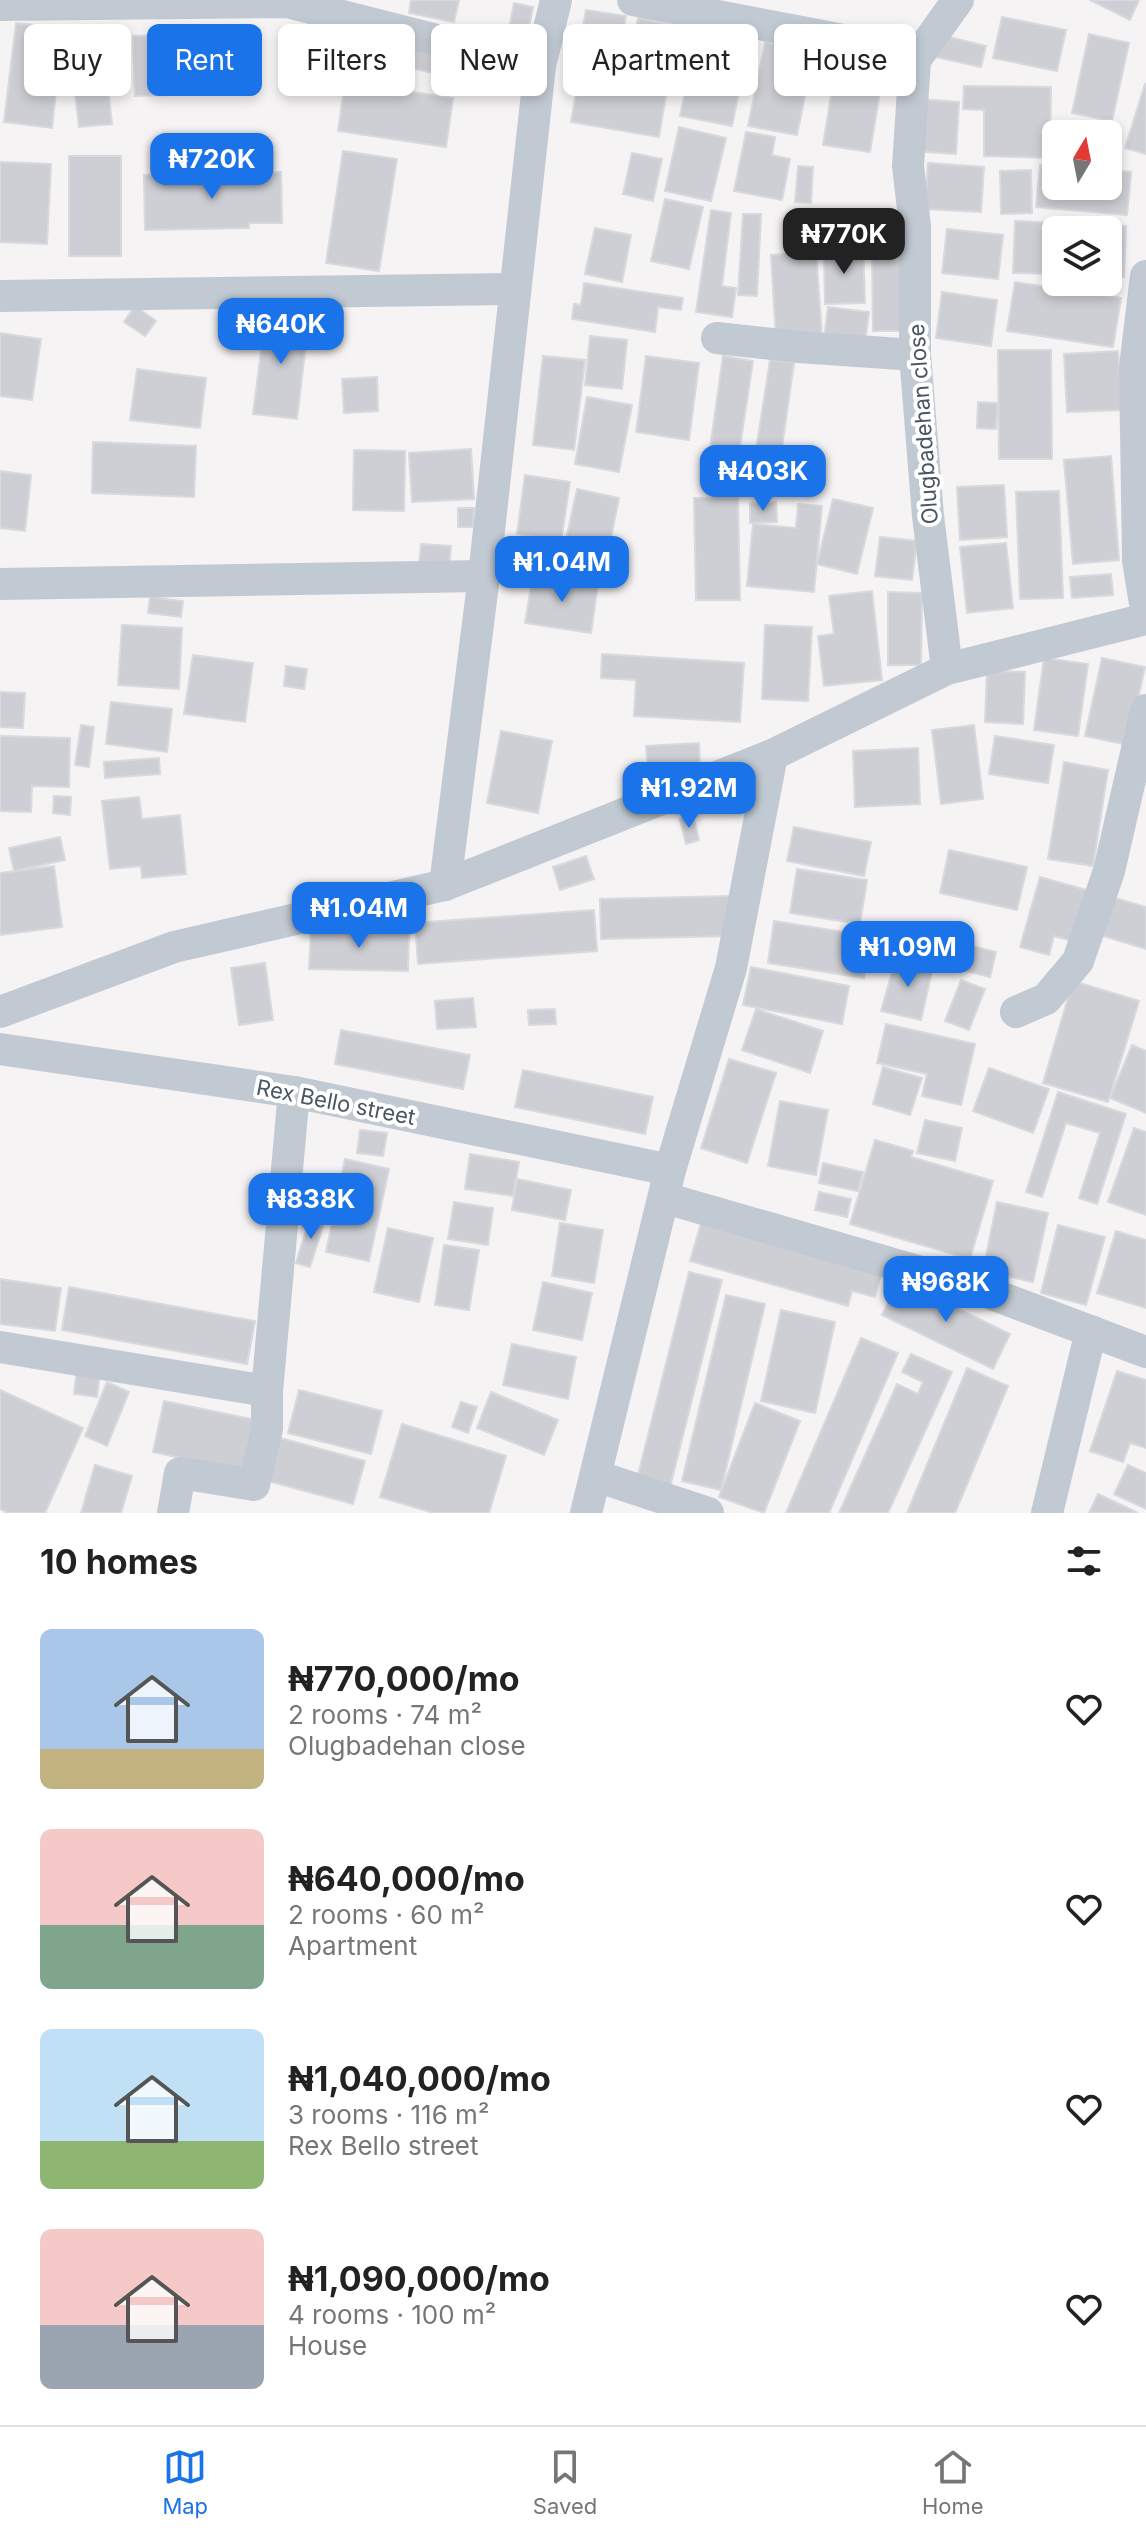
<!DOCTYPE html>
<meta charset="utf-8">
<style>
:root{--surface:#fff;--page:#f6f6f6;--text:#222;--muted:#767676;--line:#e0e0e0;--accent:#1a73e8}
body{margin:0;font-family:Inter,sans-serif;background:var(--page);color:var(--text);height:100vh;display:flex;flex-direction:column;font-size:30px;white-space:nowrap}
*{box-sizing:border-box;margin:0}
p{font-size:26px;color:var(--muted)}
.icon{flex:none;width:44px;height:44px;fill:none;stroke:currentColor;stroke-width:2;stroke-linecap:round;stroke-linejoin:round}
.map{position:relative;height:1513px;overflow:hidden}
.side{display:flex;flex-direction:column;background:var(--surface);flex:1}
.side>*{flex:none}
.guide{position:absolute;left:24px;top:24px;width:1098px;height:72px;display:flex;gap:16px}
.needle{width:52px;rotate:10deg}
.fabs{position:absolute;left:1042px;top:120px;display:grid;gap:16px}
.fabs a{display:grid;place-items:center;width:80px;height:80px;border-radius:12px;background:var(--surface);box-shadow:0 4px 12px #0003;font-size:40px}
.price{position:absolute;translate:-50% -68px;padding:0 18px;border-radius:16px;background:var(--accent);color:#fff;font-size:26px;line-height:52px;filter:drop-shadow(0 2px 4px #0008)}
.price::after{content:'';position:absolute;left:50%;top:48px;width:24px;height:18px;margin-left:-12px;background:inherit;clip-path:polygon(0 0,100% 0,50% 100%)}
.price.current{background:#222;color:#fff}
ul{padding:0;list-style:none}
li{display:flex;align-items:center;gap:24px;height:200px;padding:0 40px}
li span{display:grid;place-items:center;flex:none;width:224px;height:160px;border-radius:12px;color:#555}
li>.icon{margin-inline-start:auto}
span .icon{width:96px;height:96px;fill:#fffc;stroke-width:1}
li b{font-size:34px}
h2{display:flex;justify-content:space-between;align-items:center;height:96px;padding:0 40px;font-size:34px}
.pill{padding:0 28px;border-radius:12px;background:var(--surface);box-shadow:0 4px 12px #0003;font-size:28px;line-height:72px}
.pill.current{background:var(--accent);color:#fff}
.tab-bar{display:flex;justify-content:space-around;align-items:center;height:112px;border-top:2px solid var(--line);background:var(--surface);font-size:22px;color:var(--muted)}
.tab-bar a{display:grid;justify-items:center;gap:4px}
.tab-bar .current{color:var(--accent)}
.map>svg:first-child{display:block}
</style>
<div class="map">
<svg width="1146" height="1513" viewBox="0 0 1146 1513">
<rect width="100%" height="100%" fill="#f5f3f3"/>
<g fill="#cdcfd5" stroke="#d7d9de" stroke-width="2">
<polygon points="411,0 459,0 454,22 409,13"/>
<polygon points="1090,0 1139,0 1130,20"/>
<polygon points="514,3 533,7 527,37 508,34"/>
<polygon points="586,10 626,16 621,45 581,38"/>
<polygon points="1002,17 1066,30 1057,71 993,58"/>
<polygon points="638,18 677,26 666,80 628,72"/>
<polygon points="16,23 63,28 52,128 4,122"/>
<polygon points="698,27 750,38 732,126 680,116"/>
<polygon points="102,29 112,124 79,127 68,33"/>
<polygon points="207,34 209,94 135,96 133,36"/>
<polygon points="1089,34 1129,43 1112,121 1072,113"/>
<polygon points="941,35 986,46 981,67 936,57"/>
<polygon points="333,40 361,43 357,80 329,77"/>
<polygon points="840,41 887,49 870,152 823,145"/>
<polygon points="765,42 814,52 797,135 748,126"/>
<polygon points="410,44 442,51 438,74 406,67"/>
<polygon points="580,69 668,83 659,137 571,122"/>
<polygon points="491,70 516,71 515,89 490,88"/>
<polygon points="345,82 453,98 446,147 338,131"/>
<polygon points="1145,84 1146,84 1146,154 1125,148"/>
<polygon points="964,86 1051,87 1050,158 984,156 984,110 963,109"/>
<polygon points="917,99 959,102 956,154 913,151"/>
<polygon points="679,127 726,138 711,201 665,191"/>
<polygon points="746,132 775,137 772,155 790,159 782,200 734,191"/>
<polygon points="343,151 397,159 379,271 326,263"/>
<polygon points="632,153 662,159 653,201 623,194"/>
<rect x="69" y="156" width="52" height="100"/>
<polygon points="0,162 51,164 47,244 0,242"/>
<polygon points="928,163 984,167 981,212 925,209"/>
<polygon points="1040,165 1056,166 1056,186 1108,186 1108,170 1131,172 1127,215 1036,207"/>
<polygon points="798,166 813,167 811,203 795,202"/>
<polygon points="1031,170 1032,213 1001,214 1000,171"/>
<polygon points="281,172 282,223 249,223 249,228 145,230 144,175"/>
<polygon points="665,199 703,207 689,269 651,261"/>
<polygon points="711,210 731,213 722,286 736,288 732,317 696,312"/>
<polygon points="743,214 761,214 757,296 738,295"/>
<polygon points="1015,221 1126,226 1124,277 1108,277 1108,230 1056,230 1056,274 1013,273"/>
<polygon points="595,228 631,235 622,282 585,274"/>
<polygon points="947,229 1003,235 998,279 942,273"/>
<polygon points="863,247 865,303 825,304 824,248"/>
<polygon points="816,252 822,336 776,339 771,255"/>
<polygon points="872,252 909,252 910,331 873,331"/>
<polygon points="1015,282 1121,298 1113,347 1007,331"/>
<polygon points="584,283 683,298 681,310 658,307 655,332 572,319 574,304 581,305"/>
<polygon points="942,292 997,300 991,346 936,338"/>
<polygon points="135,306 156,321 145,336 124,322"/>
<polygon points="828,307 869,312 865,343 824,338"/>
<polygon points="266,313 309,318 297,419 253,414"/>
<polygon points="0,333 41,339 32,400 0,396"/>
<polygon points="590,336 627,340 622,389 585,385"/>
<polygon points="998,350 1051,350 1052,459 999,459"/>
<polygon points="1118,351 1122,410 1067,412 1064,354"/>
<polygon points="543,356 585,360 574,450 533,445"/>
<polygon points="646,356 699,363 689,440 636,432"/>
<polygon points="723,356 753,361 738,460 709,456"/>
<polygon points="770,360 794,363 780,461 755,457"/>
<polygon points="137,369 206,378 200,428 130,420"/>
<polygon points="377,377 378,411 344,413 342,379"/>
<polygon points="587,397 632,405 619,472 575,464"/>
<polygon points="978,402 998,403 996,429 977,428"/>
<polygon points="93,442 196,446 194,497 92,493"/>
<polygon points="471,449 474,499 412,502 409,453"/>
<polygon points="354,450 405,451 404,511 353,510"/>
<polygon points="1111,456 1119,560 1073,564 1064,460"/>
<polygon points="709,460 785,467 783,490 706,483"/>
<polygon points="0,471 31,475 25,531 0,528"/>
<polygon points="525,475 570,482 561,541 517,534"/>
<polygon points="1004,485 1007,537 960,540 957,487"/>
<polygon points="577,489 619,498 604,572 561,563"/>
<polygon points="1059,491 1063,598 1020,599 1016,492"/>
<polygon points="694,498 738,498 740,600 696,600"/>
<polygon points="833,499 873,508 857,574 817,564"/>
<polygon points="776,502 777,522 750,523 750,503"/>
<polygon points="798,504 822,506 814,592 747,586 753,524 796,528"/>
<polygon points="458,508 474,508 473,527 458,527"/>
<polygon points="880,537 917,541 912,580 875,576"/>
<polygon points="1006,543 1013,608 967,613 960,547"/>
<polygon points="421,544 451,546 449,568 419,566"/>
<polygon points="533,574 598,584 591,633 525,623"/>
<polygon points="1111,574 1113,595 1072,598 1070,577"/>
<polygon points="872,591 882,680 824,686 818,636 834,634 829,596"/>
<polygon points="888,592 922,593 921,665 888,665"/>
<polygon points="150,597 183,601 181,617 148,613"/>
<polygon points="122,625 182,628 179,689 118,685"/>
<polygon points="765,625 812,627 808,701 762,699"/>
<polygon points="602,654 744,663 740,722 634,716 636,680 601,678"/>
<polygon points="193,655 253,663 245,722 184,714"/>
<polygon points="1044,658 1088,664 1078,736 1034,730"/>
<polygon points="1102,658 1145,667 1128,745 1085,736"/>
<polygon points="286,666 307,669 304,689 284,686"/>
<polygon points="987,671 1025,672 1023,724 985,722"/>
<polygon points="0,692 25,693 23,728 0,727"/>
<polygon points="111,702 172,709 167,752 106,744"/>
<polygon points="81,725 94,727 89,767 75,765"/>
<polygon points="974,725 983,799 941,804 932,730"/>
<polygon points="501,731 552,741 538,813 487,803"/>
<polygon points="0,736 70,738 69,787 32,786 31,812 0,811"/>
<polygon points="995,736 1054,745 1048,783 989,774"/>
<polygon points="699,743 700,768 648,771 646,746"/>
<polygon points="918,748 920,804 855,807 853,751"/>
<polygon points="159,758 160,774 105,778 104,762"/>
<polygon points="1064,762 1108,770 1093,866 1048,859"/>
<polygon points="54,796 71,797 70,815 53,813"/>
<polygon points="139,797 142,819 180,815 186,874 142,878 141,866 110,869 102,801"/>
<polygon points="693,816 699,840 686,844 680,819"/>
<polygon points="794,827 871,842 864,876 787,861"/>
<polygon points="60,837 65,860 14,871 9,848"/>
<polygon points="949,850 1027,867 1017,910 940,893"/>
<polygon points="586,856 594,879 560,890 553,867"/>
<polygon points="54,866 62,927 0,935 0,873"/>
<polygon points="797,869 867,880 860,924 790,913"/>
<polygon points="1040,877 1090,891 1076,942 1054,936 1049,955 1020,947"/>
<polygon points="730,896 731,936 601,939 600,899"/>
<polygon points="1112,897 1146,907 1146,949 1100,935"/>
<polygon points="594,910 597,951 418,964 415,923"/>
<polygon points="774,921 870,936 864,978 768,963"/>
<polygon points="311,929 409,931 408,971 309,969"/>
<polygon points="925,934 996,952 990,977 918,959"/>
<polygon points="896,958 933,967 921,1020 881,1011"/>
<polygon points="265,963 273,1020 239,1025 231,968"/>
<polygon points="751,967 849,986 842,1024 743,1005"/>
<polygon points="961,980 985,989 969,1030 945,1021"/>
<polygon points="1073,981 1139,1001 1108,1102 1043,1083"/>
<polygon points="473,998 476,1027 437,1029 435,1001"/>
<polygon points="555,1009 556,1024 529,1025 528,1010"/>
<polygon points="756,1009 823,1031 810,1073 742,1050"/>
<polygon points="886,1024 975,1044 961,1105 922,1096 927,1074 877,1063"/>
<polygon points="341,1030 470,1055 463,1089 335,1064"/>
<polygon points="1132,1045 1146,1051 1146,1113 1110,1098"/>
<polygon points="729,1059 776,1073 747,1163 701,1148"/>
<polygon points="883,1067 922,1078 910,1115 873,1104"/>
<polygon points="989,1068 1049,1089 1033,1133 973,1111"/>
<polygon points="523,1070 653,1097 645,1134 515,1107"/>
<polygon points="1058,1092 1126,1114 1097,1204 1079,1198 1100,1133 1066,1123 1042,1197 1026,1192"/>
<polygon points="780,1101 828,1110 816,1175 768,1166"/>
<polygon points="925,1120 962,1128 955,1161 917,1153"/>
<polygon points="1134,1128 1146,1132 1146,1215 1108,1202"/>
<polygon points="360,1130 387,1133 383,1156 357,1153"/>
<polygon points="875,1140 913,1151 911,1157 993,1181 970,1259 850,1224"/>
<polygon points="470,1154 519,1162 513,1196 465,1189"/>
<polygon points="345,1159 389,1169 369,1261 326,1252"/>
<polygon points="823,1163 863,1172 858,1191 819,1183"/>
<polygon points="517,1179 571,1190 565,1220 512,1210"/>
<polygon points="819,1192 851,1199 847,1217 815,1210"/>
<polygon points="454,1202 493,1208 488,1245 448,1239"/>
<polygon points="997,1202 1048,1213 1033,1282 983,1271"/>
<polygon points="311,1215 325,1220 310,1267 296,1263"/>
<polygon points="702,1220 882,1271 875,1297 852,1291 848,1306 690,1261"/>
<polygon points="560,1223 603,1230 594,1283 552,1276"/>
<polygon points="1058,1225 1105,1237 1086,1305 1041,1293"/>
<polygon points="388,1228 433,1238 419,1302 374,1292"/>
<polygon points="1116,1231 1146,1240 1146,1308 1097,1293"/>
<polygon points="444,1245 479,1250 469,1310 435,1305"/>
<polygon points="689,1272 722,1280 670,1487 637,1479"/>
<polygon points="0,1279 61,1288 55,1331 0,1324"/>
<polygon points="899,1280 1010,1334 993,1369 882,1315"/>
<polygon points="543,1282 592,1293 582,1340 533,1330"/>
<polygon points="69,1287 255,1321 247,1364 62,1330"/>
<polygon points="726,1295 765,1304 721,1490 682,1481"/>
<polygon points="781,1310 835,1322 815,1413 761,1401"/>
<polygon points="861,1338 898,1353 829,1513 786,1513"/>
<polygon points="512,1344 576,1357 568,1399 503,1385"/>
<polygon points="911,1354 952,1372 888,1513 839,1513 897,1384 918,1394 923,1382 902,1372"/>
<polygon points="77,1368 100,1371 97,1397 74,1394"/>
<polygon points="967,1368 1008,1386 955,1513 907,1513"/>
<polygon points="1117,1371 1146,1380 1146,1448 1130,1443 1123,1462 1090,1451"/>
<polygon points="107,1382 129,1392 107,1446 85,1436"/>
<polygon points="0,1390 83,1428 45,1513 8,1513 0,1509"/>
<polygon points="299,1390 382,1411 371,1454 288,1433"/>
<polygon points="491,1392 558,1420 544,1455 477,1428"/>
<polygon points="164,1401 256,1420 245,1472 153,1452"/>
<polygon points="461,1402 477,1407 468,1433 452,1427"/>
<polygon points="755,1403 800,1421 764,1513 719,1497"/>
<polygon points="402,1424 506,1456 489,1513 434,1513 380,1497"/>
<polygon points="280,1438 365,1461 353,1504 268,1481"/>
<polygon points="95,1465 132,1476 121,1513 81,1513"/>
<polygon points="1128,1465 1146,1473 1146,1509 1114,1494"/>
<polygon points="1098,1494 1138,1513 1089,1513"/>
</g>
<g fill="none" stroke-linecap="round" stroke-linejoin="round">
<g stroke="#c1cad2" stroke-width="32">
<polyline points="633,0 891,49 915,60"/>
<polyline points="0,5 287,2 540,66"/>
<polyline points="1146,276 1135,367 1138,560 1146,610"/>
<polyline points="0,296 514,289"/>
<polyline points="717,338 799,347 915,355"/>
<polyline points="0,584 484,576"/>
<polyline points="947,669 928,516 915,355 915,226 908,166 915,60 958,0"/>
<polyline points="445,885 484,576 540,66 556,0"/>
<polyline points="0,1012 174,947 445,885 772,755 947,669 1146,619"/>
<polyline points="1016,1012 1046,999 1078,961 1109,871 1146,710"/>
<polyline points="0,1049 294,1092 670,1170"/>
<polyline points="665,1198 973,1287 1146,1352"/>
<polyline points="0,1347 267,1391"/>
<polyline points="596,1476 708,1513"/>
<polyline points="173,1513 180,1473 254,1485 267,1429 267,1391 294,1092"/>
<polyline points="586,1513 670,1170 731,968 772,755"/>
<polyline points="1047,1513 1091,1331"/>
</g>
</g>
<g text-anchor="middle" dominant-baseline="central" stroke-width="8" stroke-linejoin="round" paint-order="stroke">
<g font-size="22" fill="#4a5661" stroke="#fff">
<text transform="translate(923 424) rotate(-94)">Olugbadehan close</text>
<text transform="translate(336 1102) rotate(11)">Rex Bello street</text>
</g>
</g>
</svg>
<div class="fabs">
<a><svg class="needle" viewBox="-14 -14 28 28"><path d="M0-13l5 13h-10z" fill="#e53935"/><path d="M0 13l5-13h-10z" fill="#767676"/></svg></a>
<a><svg class="icon" aria-label="layers" viewBox="0 0 24 24"><path d="M12 4l9 5-9 5-9-5zM3 14l9 5 9-5"/></svg></a>
</div>
<b class="price" style="left:212px;top:201px">₦720K</b>
<b class="price current" style="left:844px;top:276px">₦770K</b>
<b class="price" style="left:281px;top:366px">₦640K</b>
<b class="price" style="left:763px;top:513px">₦403K</b>
<b class="price" style="left:562px;top:604px">₦1.04M</b>
<b class="price" style="left:689px;top:830px">₦1.92M</b>
<b class="price" style="left:359px;top:950px">₦1.04M</b>
<b class="price" style="left:908px;top:989px">₦1.09M</b>
<b class="price" style="left:311px;top:1241px">₦838K</b>
<b class="price" style="left:946px;top:1324px">₦968K</b>
<div class="guide">
<a class="pill">Buy</a>
<a class="pill current">Rent</a>
<a class="pill">Filters</a>
<a class="pill">New</a>
<a class="pill">Apartment</a>
<a class="pill">House</a>
</div>
</div>
<section class="side">
<h2>10 homes<svg class="icon" aria-label="filters" viewBox="0 0 24 24"><path d="M4 7h16M4 17h16"/><circle cx="9" cy="7" r="2"/><circle cx="15" cy="17" r="2"/></svg></h2>
<ul>
<li><span style="background:linear-gradient(#a9c7e8 75%,#c2b280 0)"><svg class="icon" aria-label="home" viewBox="0 0 24 24"><path d="M3 11l9-7 9 7M6 9v11h12V9"/></svg></span><div><b>₦770,000/mo</b><p>2 rooms · 74 m²</p><p>Olugbadehan close</p></div><svg class="icon" aria-label="heart" viewBox="0 0 24 24"><path d="M12 20l-8-8c-3-5 5-10 8-4 3-6 11-1 8 4z"/></svg></li>
<li><span style="background:linear-gradient(#f6c9c9 60%,#7fa58c 0)"><svg class="icon" aria-label="home" viewBox="0 0 24 24"><path d="M3 11l9-7 9 7M6 9v11h12V9"/></svg></span><div><b>₦640,000/mo</b><p>2 rooms · 60 m²</p><p>Apartment</p></div><svg class="icon" aria-label="heart" viewBox="0 0 24 24"><path d="M12 20l-8-8c-3-5 5-10 8-4 3-6 11-1 8 4z"/></svg></li>
<li><span style="background:linear-gradient(#bfe0f5 70%,#8fb573 0)"><svg class="icon" aria-label="home" viewBox="0 0 24 24"><path d="M3 11l9-7 9 7M6 9v11h12V9"/></svg></span><div><b>₦1,040,000/mo</b><p>3 rooms · 116 m²</p><p>Rex Bello street</p></div><svg class="icon" aria-label="heart" viewBox="0 0 24 24"><path d="M12 20l-8-8c-3-5 5-10 8-4 3-6 11-1 8 4z"/></svg></li>
<li><span style="background:linear-gradient(#f6c9c9 60%,#9aa5b1 0)"><svg class="icon" aria-label="home" viewBox="0 0 24 24"><path d="M3 11l9-7 9 7M6 9v11h12V9"/></svg></span><div><b>₦1,090,000/mo</b><p>4 rooms · 100 m²</p><p>House</p></div><svg class="icon" aria-label="heart" viewBox="0 0 24 24"><path d="M12 20l-8-8c-3-5 5-10 8-4 3-6 11-1 8 4z"/></svg></li>
</ul>
</section>
<nav class="tab-bar">
<a class="current"><svg class="icon" aria-label="map" viewBox="0 0 24 24"><path d="M3 6l6-2 6 2 6-2v14l-6 2-6-2-6 2zM9 4v14M15 6v14"/></svg>Map</a>
<a><svg class="icon" aria-label="saved" viewBox="0 0 24 24"><path d="M7 4h10v16l-5-4-5 4z"/></svg>Saved</a>
<a><svg class="icon" aria-label="home" viewBox="0 0 24 24"><path d="M3 11l9-7 9 7M6 9v11h12V9"/></svg>Home</a>
</nav>
